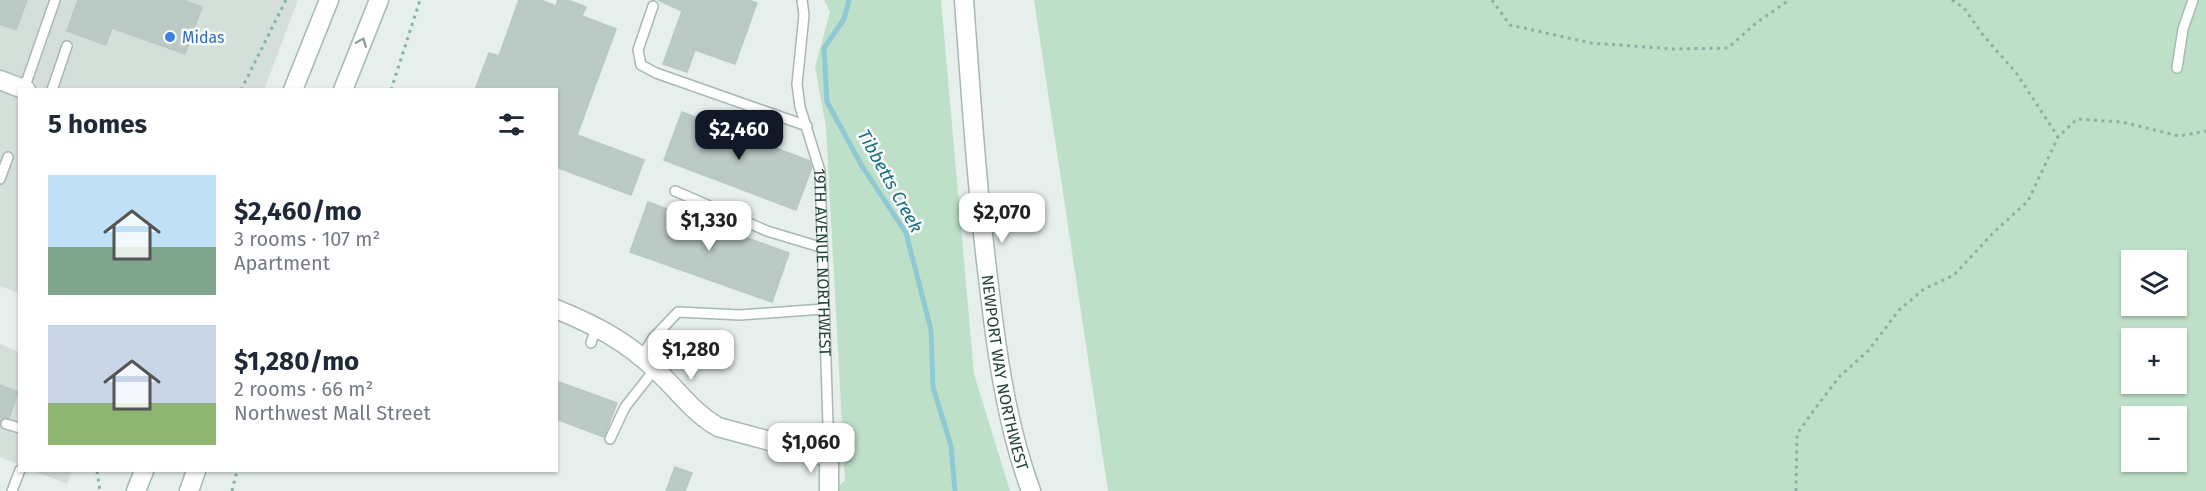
<!DOCTYPE html>
<meta charset="utf-8">
<style>
:root{--surface:#fff;--page:#f6f6f7;--text:#1f2937;--muted:#747a83;--accent:#111827}
body{margin:0;font-family:"Fira Sans",sans-serif;background:var(--page);color:var(--text);height:100vh;display:flex;flex-direction:column;font-size:22px;white-space:nowrap}
*{box-sizing:border-box;margin:0}
p{font-size:20px;color:var(--muted)}
.icon{flex:none;width:33px;height:33px;fill:none;stroke:currentColor;stroke-width:2;stroke-linecap:round;stroke-linejoin:round}
.map{position:relative;flex:1;overflow:hidden}
.drawer{position:absolute;left:18px;top:88px;width:540px;height:384px;display:flex;flex-direction:column;background:var(--surface);border-radius:0px;box-shadow:0 2px 4px #0004}
.drawer>*{flex:none}
.controls{position:absolute;left:2121px;top:250px;display:grid;gap:12px}
.controls a{display:grid;place-items:center;width:66px;height:66px;border-radius:0px;background:var(--surface);box-shadow:0 2px 4px #0004;font-size:30px}
.price{position:absolute;translate:-50% -51px;padding:0 14px;border-radius:12px;background:#fff;color:#222;font-size:20px;line-height:39px;filter:drop-shadow(0 2px 3px #0008)}
.price::after{content:'';position:absolute;left:50%;top:36px;width:18px;height:14px;margin-left:-9px;background:inherit;clip-path:polygon(0 0,100% 0,50% 100%)}
.price.current{background:var(--accent);color:#fff}
ul{padding:0;list-style:none}
li{display:flex;align-items:center;gap:18px;height:150px;padding:0 30px}
li span{display:grid;place-items:center;flex:none;width:168px;height:120px;border-radius:0px;color:#555}
li>.icon{margin-inline-start:auto}
span .icon{width:72px;height:72px;fill:#fffc;stroke-width:1}
li b{font-size:26px}
h2{display:flex;justify-content:space-between;align-items:center;height:72px;padding:0 30px;font-size:26px}
.map>svg:first-child{display:block}
</style>
<div class="map">
<svg width="2206" height="491" viewBox="0 0 2206 491">
<rect width="100%" height="100%" fill="#e6efeb"/>
<g fill="#d4dfda">
<polygon points="0,0 298,0 264,90 20,90 19,293 0,286"/>
<polygon points="0,344 19,352 19,465 0,457"/>
<polygon points="34,471 72,471 67,484"/>
</g>
<g fill="#bfe0c8" fill-rule="evenodd">
<polygon points="824,0 941,0 974,374 1010,491 835,491 845,480 826,127 815,67 830,12"/>
<path d="M 1034,0 L 2206,0 L 2206,491 L 1108,491 ZM 2132,261 L 2176,261 L 2176,306 L 2132,306 ZM 2132,339 L 2176,339 L 2176,384 L 2132,384 ZM 2132,417 L 2176,417 L 2176,462 L 2132,462 Z"/>
</g>
<g fill="none" stroke-linecap="round" stroke-linejoin="round">
<polyline stroke="#8ec9d4" stroke-width="5" points="849,0 844,19 824,48 827,102 862,166 906,233 931,330 933,387 951,446 955,491"/>
</g>
<g fill="#bbcac4" stroke="#b8c9c2" stroke-width="1.5">
<polygon points="0,0 27,0 16,30 0,24"/>
<polygon points="78,0 183,0 202,7 185,54 112,28 106,45 67,31"/>
<polygon points="519,0 540,0 556,6 558,0 568,0 586,7 582,16 616,29 577,135 644,160 631,195 556,167 556,90 483,90 476,87 489,53 499,56"/>
<polygon points="658,0 749,0 757,3 735,64 695,50 687,72 663,64 682,11"/>
<polygon points="682,112 810,161 812,167 796,210 664,160"/>
<polygon points="648,202 789,253 772,302 630,252"/>
<polygon points="556,381 617,403 604,437 556,419"/>
<polygon points="0,385 18,392 9,418 0,421"/>
<polygon points="675,467 692,473 685,491 666,491"/>
</g>
<g fill="none" stroke-linecap="round" stroke-linejoin="round">
<g stroke="#a8b8b2" stroke-width="12">
<g id="service">
<path id="s1" d="M 802,0 L 804,15 L 797,84 L 800,107 L 820,171 L 829,457"/>
<polyline points="653,6 638,50 641,65 656,73 807,126"/>
<polyline points="2177,68 2183,29 2193,0"/>
<polyline points="24,89 55,0"/>
<polyline points="52,90 67,46"/>
<polyline points="0,179 8,157"/>
<polyline points="675,191 767,231 820,247"/>
<polyline points="591,343 597,325"/>
<polyline points="642,357 653,338 678,312 740,315 823,309"/>
<polyline points="6,424 20,428"/>
<polyline points="610,439 625,407 655,369"/>
<polyline points="12,491 20,470"/>
</g>
</g>
<g stroke="#a8b8b2" stroke-width="21">
<g id="minor">
<polyline points="0,80 26,90"/>
<path d="M 556,309 C 595,325 626,341 656,370 C 677,389 692,412 718,427 L 829,457 L 829,491"/>
</g>
</g>
<g stroke="#a8b8b2" stroke-width="21">
<g id="tertiary">
<path id="s2" d="M 964,0 C 971,96 977,191 989,286 C 997,355 1007,426 1031,491"/>
</g>
</g>
<g stroke="#a4bbb3" stroke-width="21">
<g id="secondary">
<polyline points="293,90 329,0"/>
<polyline points="343,90 379,0"/>
<polyline points="136,491 144,471"/>
<polyline points="189,491 196,471"/>
</g>
</g>
<g stroke="#86b3a5" stroke-width="3" stroke-dasharray="3 4.5" stroke-linecap="butt">
<polyline points="1492,0 1510,25 1591,43 1674,49 1728,48 1756,23 1789,0"/>
<polyline points="1952,0 1964,8 1983,35 2017,74 2058,137"/>
<polyline points="241,90 286,0"/>
<polyline points="391,90 420,0"/>
<polyline points="97,471 100,491"/>
<polyline points="232,491 237,471"/>
<polyline points="1796,491 1797,434 1817,406 1840,376 1868,351 1899,310 1924,289 1954,275 1994,232 2028,201 2058,137 2077,119 2122,122 2179,136 2206,131"/>
</g>
<use href="#service" stroke="#fff" stroke-width="9"/>
<use href="#minor" stroke="#fff" stroke-width="18"/>
<use href="#tertiary" stroke="#fff" stroke-width="18"/>
<use href="#secondary" stroke="#fff" stroke-width="18"/>
</g>
<defs><path id="oneway-chevron" d="M-2-3.5L2.5 0L-2 3.5" fill="none" stroke-width="1.6" stroke-linecap="round" stroke-linejoin="round" transform="scale(1.5)"/></defs>
<use stroke="#92a09c" href="#oneway-chevron" transform="translate(362 42) rotate(-68)"/>
<circle fill="#3f7fe0" stroke="#f7fbf9" stroke-width="2" cx="170" cy="37" r="6"/>
<g text-anchor="middle" dominant-baseline="central" stroke-width="5" stroke-linejoin="round" paint-order="stroke">
<g font-size="16" fill="#366cbe" stroke="#f7fbf9" text-anchor="start">
<text x="182" y="37">Midas</text>
</g>
<g font-size="16" fill="#24423a" stroke="#f7fbf9">
<text stroke="none"><textPath href="#s1" startOffset="266">19TH AVENUE NORTHWEST</textPath></text>
<text stroke="none"><textPath href="#s2" startOffset="375">NEWPORT WAY NORTHWEST</textPath></text>
</g>
<g font-size="18" font-style="italic" fill="#1c6f80" stroke="#f7fbf9">
<text transform="translate(890 181) rotate(61)">Tibbetts Creek</text>
</g>
</g>
</svg>
<div class="controls">
<a><svg class="icon" aria-label="layers" viewBox="0 0 24 24"><path d="M12 4l9 5-9 5-9-5zM3 14l9 5 9-5"/></svg></a>
<a>+</a>
<a>−</a>
</div>
<b class="price current" style="left:739px;top:161px">$2,460</b>
<b class="price" style="left:1002px;top:244px">$2,070</b>
<b class="price" style="left:709px;top:252px">$1,330</b>
<b class="price" style="left:691px;top:381px">$1,280</b>
<b class="price" style="left:811px;top:474px">$1,060</b>
<section class="drawer">
<h2>5 homes<svg class="icon" aria-label="filters" viewBox="0 0 24 24"><path d="M4 7h16M4 17h16"/><circle cx="9" cy="7" r="2"/><circle cx="15" cy="17" r="2"/></svg></h2>
<ul>
<li><span style="background:linear-gradient(#bfe0f5 60%,#7fa58c 0)"><svg class="icon" aria-label="home" viewBox="0 0 24 24"><path d="M3 11l9-7 9 7M6 9v11h12V9"/></svg></span><div><b>$2,460/mo</b><p>3 rooms · 107 m²</p><p>Apartment</p></div></li>
<li><span style="background:linear-gradient(#c9d6e8 65%,#8fb573 0)"><svg class="icon" aria-label="home" viewBox="0 0 24 24"><path d="M3 11l9-7 9 7M6 9v11h12V9"/></svg></span><div><b>$1,280/mo</b><p>2 rooms · 66 m²</p><p>Northwest Mall Street</p></div></li>
</ul>
</section>
</div>
